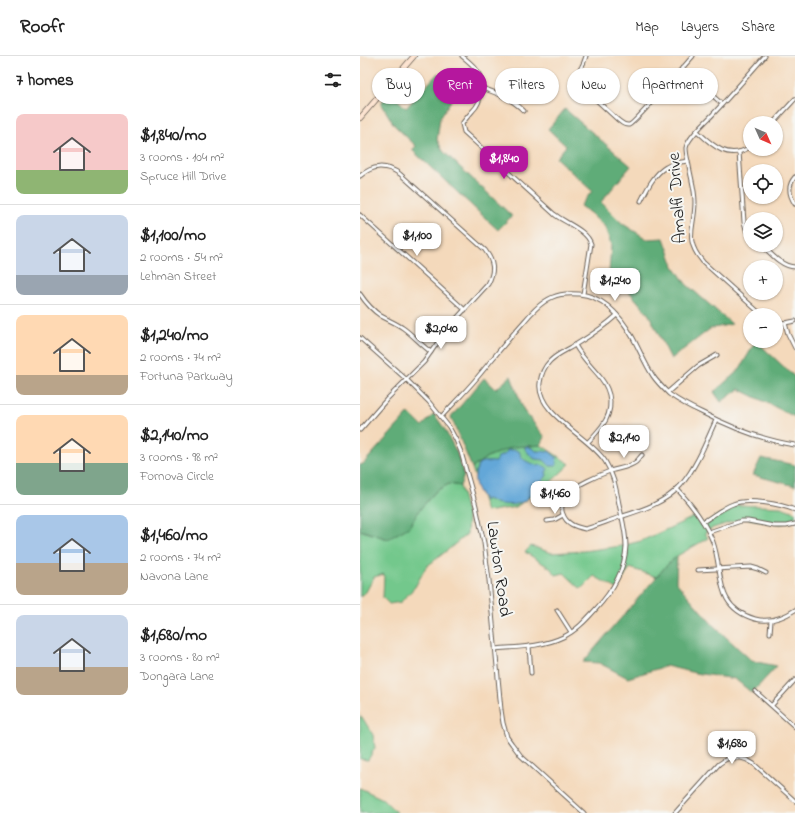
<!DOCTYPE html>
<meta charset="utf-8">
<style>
:root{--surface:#fff;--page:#f2f2f2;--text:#222;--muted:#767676;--line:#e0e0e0;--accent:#b5179e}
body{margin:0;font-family:"Indie Flower",sans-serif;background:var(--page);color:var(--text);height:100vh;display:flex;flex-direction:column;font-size:15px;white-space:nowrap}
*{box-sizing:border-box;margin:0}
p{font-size:13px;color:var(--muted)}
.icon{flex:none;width:22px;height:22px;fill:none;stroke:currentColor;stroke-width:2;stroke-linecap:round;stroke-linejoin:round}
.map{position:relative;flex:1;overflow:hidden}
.panel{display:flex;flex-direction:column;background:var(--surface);width:360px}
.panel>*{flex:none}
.guide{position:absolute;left:12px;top:12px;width:363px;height:36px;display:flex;gap:8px}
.needle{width:26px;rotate:135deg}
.controls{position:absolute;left:383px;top:60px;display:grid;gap:8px}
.controls a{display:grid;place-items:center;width:40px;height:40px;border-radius:50%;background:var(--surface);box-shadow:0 1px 3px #0004;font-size:20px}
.price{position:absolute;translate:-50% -34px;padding:0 9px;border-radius:8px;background:#fff;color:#222;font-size:13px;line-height:26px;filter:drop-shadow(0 1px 2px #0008)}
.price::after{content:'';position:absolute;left:50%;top:24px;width:12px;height:9px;margin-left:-6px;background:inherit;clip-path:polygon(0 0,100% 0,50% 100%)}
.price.selected{background:var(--accent);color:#fff}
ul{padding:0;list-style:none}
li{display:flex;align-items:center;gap:12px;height:100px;padding:0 16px}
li+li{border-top:1px solid var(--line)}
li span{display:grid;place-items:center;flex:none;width:112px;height:80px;border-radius:8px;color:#555}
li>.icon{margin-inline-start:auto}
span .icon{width:48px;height:48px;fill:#fffc;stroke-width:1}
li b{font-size:17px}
h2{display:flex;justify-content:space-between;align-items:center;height:48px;padding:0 16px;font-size:17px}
.tag{padding:0 14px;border-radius:18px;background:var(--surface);box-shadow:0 1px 3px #0004;font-size:14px;line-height:36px}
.tag.selected{background:var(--accent);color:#fff}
header{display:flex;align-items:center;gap:24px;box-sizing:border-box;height:56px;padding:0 20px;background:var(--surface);border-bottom:1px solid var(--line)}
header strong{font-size:19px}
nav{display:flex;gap:22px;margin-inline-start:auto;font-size:14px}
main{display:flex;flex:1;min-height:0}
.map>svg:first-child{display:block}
</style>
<header>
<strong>Roofr</strong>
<nav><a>Map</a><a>Layers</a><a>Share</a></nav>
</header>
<main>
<section class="panel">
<h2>7 homes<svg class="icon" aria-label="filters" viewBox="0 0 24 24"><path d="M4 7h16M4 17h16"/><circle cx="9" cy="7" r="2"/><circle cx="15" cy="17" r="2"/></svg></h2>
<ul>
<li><span style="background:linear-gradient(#f6c9c9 70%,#8fb573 0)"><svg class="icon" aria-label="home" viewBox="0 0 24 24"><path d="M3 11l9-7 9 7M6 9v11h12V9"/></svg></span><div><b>$1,840/mo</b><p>3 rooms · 104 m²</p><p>Spruce Hill Drive</p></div></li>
<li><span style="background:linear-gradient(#c9d6e8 75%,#9aa5b1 0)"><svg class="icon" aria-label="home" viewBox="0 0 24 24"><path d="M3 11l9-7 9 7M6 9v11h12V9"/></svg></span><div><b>$1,100/mo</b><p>2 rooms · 54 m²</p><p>Lehman Street</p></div></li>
<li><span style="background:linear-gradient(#ffd9b3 75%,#b9a48a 0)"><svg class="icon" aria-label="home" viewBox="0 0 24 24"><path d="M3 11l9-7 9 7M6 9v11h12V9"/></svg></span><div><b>$1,240/mo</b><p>2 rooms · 74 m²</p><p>Fortuna Parkway</p></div></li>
<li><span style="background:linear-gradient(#ffd9b3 60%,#7fa58c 0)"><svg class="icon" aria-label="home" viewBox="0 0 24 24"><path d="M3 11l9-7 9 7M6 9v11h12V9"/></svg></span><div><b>$2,140/mo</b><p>3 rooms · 98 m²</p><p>Fornova Circle</p></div></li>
<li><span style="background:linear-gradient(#a9c7e8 60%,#b9a48a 0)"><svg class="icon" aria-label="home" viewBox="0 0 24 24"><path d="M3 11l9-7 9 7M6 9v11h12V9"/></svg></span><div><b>$1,460/mo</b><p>2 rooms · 74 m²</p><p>Navona Lane</p></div></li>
<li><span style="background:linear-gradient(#c9d6e8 65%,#b9a48a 0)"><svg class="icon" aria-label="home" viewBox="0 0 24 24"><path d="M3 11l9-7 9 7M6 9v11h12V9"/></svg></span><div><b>$1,680/mo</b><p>3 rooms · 80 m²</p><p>Dongara Lane</p></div></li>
</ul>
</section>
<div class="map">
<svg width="435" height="757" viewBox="0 0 435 757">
<rect width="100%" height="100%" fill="#f6f6f2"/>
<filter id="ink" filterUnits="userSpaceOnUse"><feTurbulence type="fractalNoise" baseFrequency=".025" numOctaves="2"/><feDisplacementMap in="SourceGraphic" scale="8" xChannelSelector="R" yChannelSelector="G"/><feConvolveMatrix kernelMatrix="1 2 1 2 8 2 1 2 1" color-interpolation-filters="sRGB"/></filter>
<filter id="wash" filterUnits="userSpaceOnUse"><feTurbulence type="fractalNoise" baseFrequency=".012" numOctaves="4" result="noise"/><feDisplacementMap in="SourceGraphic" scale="16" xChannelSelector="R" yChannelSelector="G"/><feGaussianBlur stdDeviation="0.9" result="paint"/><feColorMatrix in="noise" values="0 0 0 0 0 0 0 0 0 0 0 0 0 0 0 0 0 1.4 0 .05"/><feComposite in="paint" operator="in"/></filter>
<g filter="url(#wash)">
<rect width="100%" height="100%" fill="#f4d9bb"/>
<g fill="#73c88c" stroke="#487254">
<polygon points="181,389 210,408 190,427 156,451 126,456 112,412 127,401 153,391"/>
<polygon points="89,428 100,430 108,460 107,478 89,493 66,511 55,531 41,546 29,548 23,542 24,518 14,521 6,536 0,541 0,474 28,483 61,452 76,435"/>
<polygon points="377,449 421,451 435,456 435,464 421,468 384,462 353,472 345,477 348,482 317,500 306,510 297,521 270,512 257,533 234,520 221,533 204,517 196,519 190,512 165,496 171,490 192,497 223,495 261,490 281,485 336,460 341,469"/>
<polygon points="0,660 2,661 13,679 15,692 8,704 0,703"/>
<polygon points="0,732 23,743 37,757 0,757"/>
</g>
<g fill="#5eac78" stroke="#3d644a">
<polygon points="78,17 97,35 80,62 77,84 83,95 152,160 138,174 52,94 56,90 34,69 21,47 30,36 46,52"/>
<polygon points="205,53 271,110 241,146 263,168 287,183 304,182 314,210 326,228 372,268 350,273 311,303 289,259 267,233 249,217 251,189 245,171 230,157 220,150 232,135 196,102 206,90 188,73"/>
<polygon points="396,285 435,321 435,361 379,333 361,346 354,336 379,314"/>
<polygon points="151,320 164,355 185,381 181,389 153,391 127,401 112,412 91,361 124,322 136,333"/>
<polygon points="49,357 62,370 74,358 84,372 97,397 104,420 100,430 89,428 76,435 61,452 49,471 28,483 0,474 0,409 3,408"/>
<polygon points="401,402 435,409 435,430 393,419"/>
<polygon points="317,500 316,526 353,569 392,605 417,610 392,637 375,623 335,617 306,610 268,622 239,607 223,606 306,510"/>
</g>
<g fill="#64a7d8" stroke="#40627a">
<polygon points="167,390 174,393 176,395 182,395 187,396 189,395 196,401 197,408 196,410 190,410 184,404 175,403 171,400 165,393 165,391"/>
<path d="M 148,394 L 155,394 L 159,395 C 163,407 168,405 178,410 L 180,409 L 186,411 L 188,413 L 186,416 L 187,419 C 184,425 180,425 176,430 C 174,432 173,435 171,438 C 162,450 153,449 140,448 C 134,448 131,443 125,443 L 124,445 L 123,444 L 123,442 C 116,434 112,423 117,412 C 117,411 118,408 120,407 C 122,405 132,406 136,406 L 138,401 L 141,400 L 141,399 L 144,399 Z"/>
</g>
</g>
<g filter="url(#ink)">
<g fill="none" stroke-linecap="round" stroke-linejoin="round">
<g stroke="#685e54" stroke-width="5">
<g id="street">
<path d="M 102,0 C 107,4 112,8 116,13 C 124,24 123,40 116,51 C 111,57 106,62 102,68 L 104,76 L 194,158 C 205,167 227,174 231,188 L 223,238"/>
<path d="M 226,0 C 225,3 224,7 222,10 C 218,18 215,22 221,30 L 258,64 C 261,66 264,70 269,69 C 274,68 325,9 333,0"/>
<polyline points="322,12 362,48"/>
<path d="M 122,32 C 139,38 151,42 164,55"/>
<polyline points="413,67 435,43"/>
<path d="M 337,75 C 353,90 368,105 390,91"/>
<polyline points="379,96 384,166 386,173 390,178"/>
<path d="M 0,120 C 13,109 25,108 40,118 L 125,194 C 134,206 135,215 128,228 L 87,273 L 64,306 L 27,343 L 0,374"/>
<path d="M 435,121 C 427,130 429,139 435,148"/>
<path d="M 281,145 C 287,133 294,118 306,111 C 312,107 320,106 328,105"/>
<polyline points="0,159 105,254"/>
<path d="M 402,189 C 411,198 422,211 435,211"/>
<path d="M 0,238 C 6,247 12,254 21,260 C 28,264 36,267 43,272 C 53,279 61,289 71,296"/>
<path d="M 402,259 L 343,206 C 323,183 335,172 335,146 C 335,134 331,122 329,110 C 328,105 326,98 326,92 C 328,81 347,65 354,57 C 372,38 388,19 405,0"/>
<polyline points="416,265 425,267 435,265"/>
<polyline points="425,267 428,278 435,292"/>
<polyline points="0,282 47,324 69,346 89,371 96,384 101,396 116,450 124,487 129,524 141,654 143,667 147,681 152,688 161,700 224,757"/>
<path d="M 215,289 C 222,302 231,310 240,321 C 252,336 254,354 242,370 C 238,375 233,381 228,386"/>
<polyline points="308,336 338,310 357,299"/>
<path d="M 81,361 C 93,348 105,336 116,323 C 131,305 145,287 161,269 C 168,261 175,252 184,246 C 195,238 206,237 219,238 C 244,240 262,262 273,282 C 280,295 285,308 293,320 C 297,326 303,332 309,338 C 319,345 330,351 341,356 C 370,371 402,384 435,389"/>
<path d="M 282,399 C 280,401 278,404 276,406 C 268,412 259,412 250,415 C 239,419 214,430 207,438 C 203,443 200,452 203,458 C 206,468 216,471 225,473 C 236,470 248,465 260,461 C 282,454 305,447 321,429 C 337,410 346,386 356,364"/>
<path d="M 317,433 C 332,449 345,465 353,486 C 364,517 353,551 395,563 C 410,567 423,562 435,554"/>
<polyline points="187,465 194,464 203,459"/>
<path d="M 343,466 C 353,460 362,452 373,448 C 387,442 420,448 435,454"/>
<polyline points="349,476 381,465 388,465 414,470 426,470 435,468"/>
<polyline points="338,514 391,511 398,513 406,517"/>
<polyline points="197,554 211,576"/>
<polyline points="410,577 411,565"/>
<polyline points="169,590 171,617"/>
<path d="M 135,593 C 158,591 182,591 203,581 C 216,575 226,564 235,554 C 252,536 265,515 266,490 C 266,476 262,462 259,448 C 256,433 254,419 245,405 C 230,381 176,358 180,327 C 181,319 184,311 190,305 C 197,298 207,294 215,289 C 230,280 244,271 257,259"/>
<polyline points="395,635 435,671"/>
<polyline points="412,649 435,624"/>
<polyline points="315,757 359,708 365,704 369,702 381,702 387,704 394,708 435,745"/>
</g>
</g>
<g stroke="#685e54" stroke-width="6">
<polyline id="secondary" points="0,62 54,0"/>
</g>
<use href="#street" stroke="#fff" stroke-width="3"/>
<use href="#secondary" stroke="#fde4d1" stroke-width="4.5"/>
</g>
</g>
<g text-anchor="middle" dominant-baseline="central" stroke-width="4" stroke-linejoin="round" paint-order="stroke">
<g font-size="18" fill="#1c1c1c" stroke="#f6f6f2">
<text transform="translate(318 142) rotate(-94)">Amalfi Drive</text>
<text transform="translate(138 513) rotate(82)">Lawton Road</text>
</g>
</g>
</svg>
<div class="controls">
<a><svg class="needle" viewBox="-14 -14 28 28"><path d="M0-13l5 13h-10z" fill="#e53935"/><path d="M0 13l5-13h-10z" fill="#767676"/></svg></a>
<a><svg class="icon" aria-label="locate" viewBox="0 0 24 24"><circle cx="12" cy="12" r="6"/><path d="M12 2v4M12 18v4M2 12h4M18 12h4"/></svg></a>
<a><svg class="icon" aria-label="layers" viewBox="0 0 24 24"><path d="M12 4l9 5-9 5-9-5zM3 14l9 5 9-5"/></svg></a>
<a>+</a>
<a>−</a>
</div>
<b class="price selected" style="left:144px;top:124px">$1,840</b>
<b class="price" style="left:57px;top:201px">$1,100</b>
<b class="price" style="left:255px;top:246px">$1,240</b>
<b class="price" style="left:81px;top:294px">$2,040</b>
<b class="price" style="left:264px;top:403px">$2,140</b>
<b class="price" style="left:195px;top:459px">$1,460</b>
<b class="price" style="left:372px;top:709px">$1,680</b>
<div class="guide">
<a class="tag">Buy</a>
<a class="tag selected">Rent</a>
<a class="tag">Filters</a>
<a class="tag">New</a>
<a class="tag">Apartment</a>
</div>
</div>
</main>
